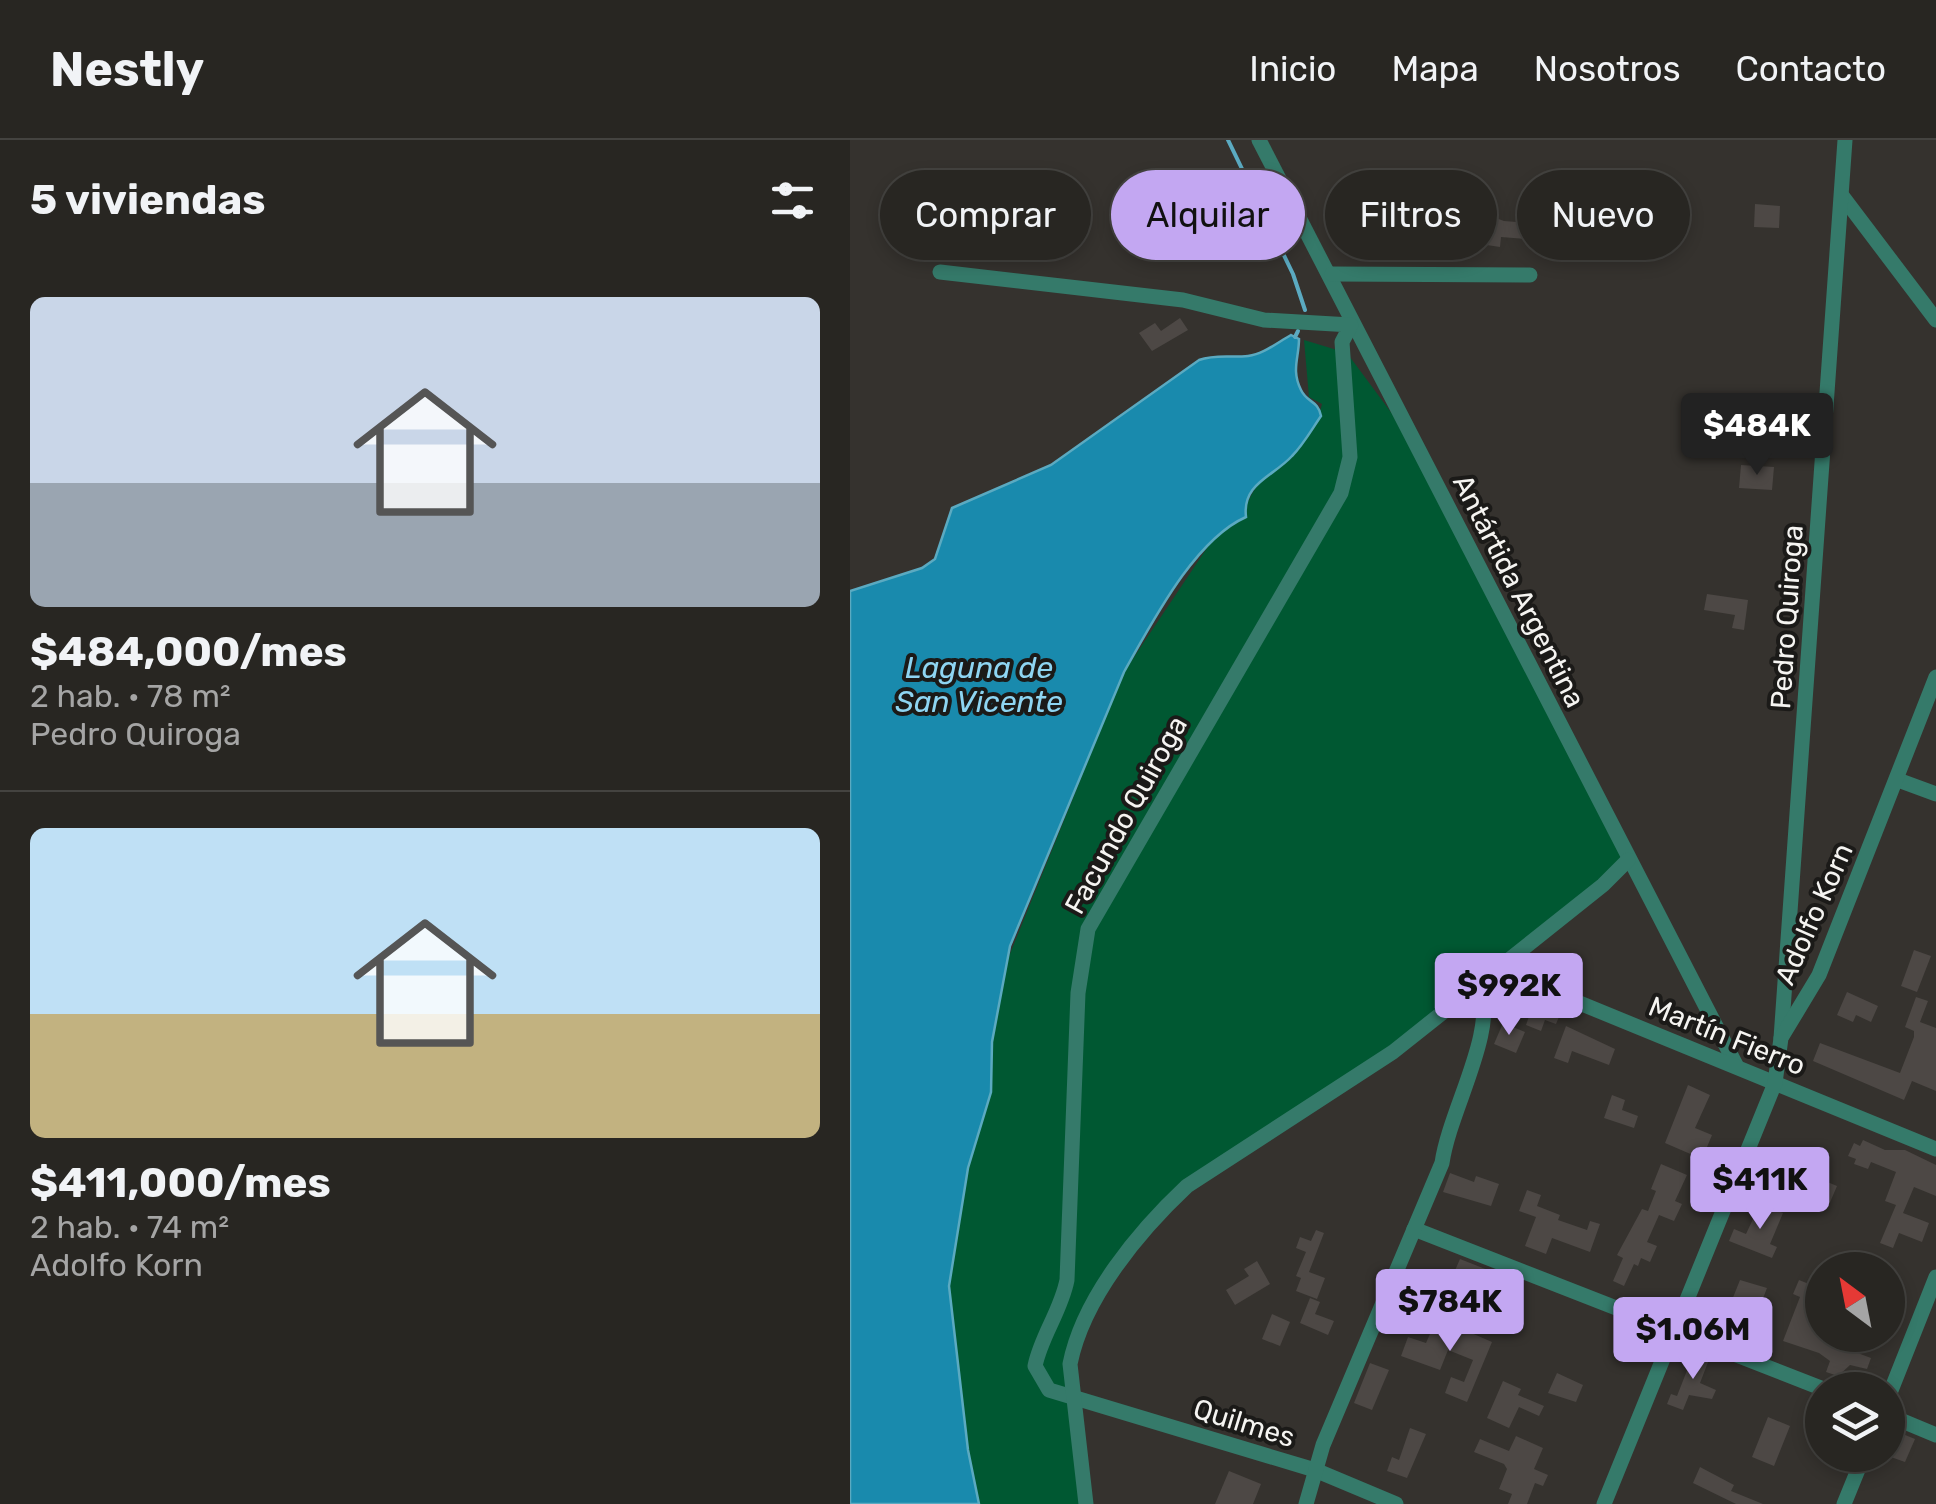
<!DOCTYPE html>
<html lang="es">
<meta charset="utf-8">
<style>
:root{--surface:#282622;--page:#302e2a;--text:#f1f3f6;--muted:#a5a5a5;--line:#444340;--accent:#c3a7f2}
body{margin:0;font-family:Rubik,sans-serif;background:var(--page);color:var(--text);height:100vh;display:flex;flex-direction:column;font-size:38px;white-space:nowrap}
*{box-sizing:border-box;margin:0}
p{font-size:32px;color:var(--muted)}
.icon{flex:none;width:55px;height:55px;fill:none;stroke:currentColor;stroke-width:2;stroke-linecap:round;stroke-linejoin:round}
.map{position:relative;flex:1;overflow:hidden}
.drawer{display:flex;flex-direction:column;background:var(--surface);width:850px}
.drawer>*{flex:none}
.banner{position:absolute;left:30px;top:30px;width:905px;height:90px;display:flex;gap:20px}
.needle{width:65px;rotate:328deg}
.tools{position:absolute;left:955px;top:1112px;display:grid;gap:20px}
.tools a{display:grid;place-items:center;width:100px;height:100px;border-radius:50%;background:var(--surface);box-shadow:0 5px 15px #0003,0 0 0 2px var(--line);font-size:50px}
.price{position:absolute;translate:-50% -85px;padding:0 22px;border-radius:10px;background:var(--accent);color:#111;font-size:32px;line-height:65px;filter:drop-shadow(0 2px 5px #0008)}
.price::after{content:'';position:absolute;left:50%;top:60px;width:30px;height:22px;margin-left:-15px;background:inherit;clip-path:polygon(0 0,100% 0,50% 100%)}
.price.current{background:#222;color:#fff}
ul{padding:0;list-style:none}
li{display:grid;align-content:center;gap:20px;height:530px;padding:0 30px}
li+li{border-top:2px solid var(--line)}
li span{display:grid;place-items:center;height:310px;border-radius:15px;color:#555}
li>.icon{margin-inline-start:auto}
span .icon{width:180px;height:180px;fill:#fffc;stroke-width:1}
li b{font-size:42px}
h2{display:flex;justify-content:space-between;align-items:center;height:120px;padding:0 30px;font-size:42px}
.pill{padding:0 35px;border-radius:45px;background:var(--surface);box-shadow:0 5px 15px #0003,0 0 0 2px var(--line);font-size:35px;line-height:90px}
.pill.current{background:var(--accent);color:#111}
header{display:flex;align-items:center;gap:60px;box-sizing:border-box;height:140px;padding:0 50px;background:var(--surface);border-bottom:2px solid var(--line)}
header strong{font-size:48px}
nav{display:flex;gap:55px;margin-inline-start:auto;font-size:35px}
main{display:flex;flex:1;min-height:0}
.map>svg:first-child{display:block}
</style>
<header>
<strong>Nestly</strong>
<nav><a>Inicio</a><a>Mapa</a><a>Nosotros</a><a>Contacto</a></nav>
</header>
<main>
<section class="drawer">
<h2>5 viviendas<svg class="icon" aria-label="filters" viewBox="0 0 24 24"><path d="M4 7h16M4 17h16"/><circle cx="9" cy="7" r="2"/><circle cx="15" cy="17" r="2"/></svg></h2>
<ul>
<li><span style="background:linear-gradient(#c9d6e8 60%,#9aa5b1 0)"><svg class="icon" aria-label="home" viewBox="0 0 24 24"><path d="M3 11l9-7 9 7M6 9v11h12V9"/></svg></span><div><b>$484,000/mes</b><p>2 hab. · 78 m²</p><p>Pedro Quiroga</p></div></li>
<li><span style="background:linear-gradient(#bfe0f5 60%,#c2b280 0)"><svg class="icon" aria-label="home" viewBox="0 0 24 24"><path d="M3 11l9-7 9 7M6 9v11h12V9"/></svg></span><div><b>$411,000/mes</b><p>2 hab. · 74 m²</p><p>Adolfo Korn</p></div></li>
</ul>
</section>
<div class="map">
<svg width="1086" height="1364" viewBox="0 0 1086 1364">
<rect width="100%" height="100%" fill="#35322e"/>
<path fill="#005832" d="M 454,200 L 497,213 L 543,275 L 778,720 L 601,867 L 337,1046 L 290,1097 L 225,1202 L 235,1364 L 129,1364 L 118,1310 L 99,1146 L 118,1028 L 141,952 L 142,902 L 153,831 L 274,532 L 367,393 L 393,379 C 402,324 458,321 472,264 L 459,257 Z"/>
<path fill="#198aad" stroke="#5baac1" stroke-width="2.5" d="M 441,195 L 449,199 C 449,218 441,230 451,250 C 457,263 468,260 471,276 C 462,289 453,305 442,316 C 423,337 392,343 396,377 C 344,400 302,483 274,532 L 160,806 L 142,902 L 141,952 L 118,1028 L 99,1146 L 118,1310 L 129,1364 L 0,1364 L 0,451 L 72,428 L 85,419 L 102,368 L 201,325 L 349,220 C 366,214 381,218 398,216 C 414,214 428,202 441,195 Z"/>
<g fill="none" stroke-linecap="round" stroke-linejoin="round">
<g stroke="#5baac1" stroke-width="4">
<polyline points="378,0 443,134 455,170"/>
<polyline points="445,197 448,191"/>
</g>
</g>
<g fill="#4d4845">
<polygon points="905,64 930,66 929,88 904,87"/>
<polygon points="635,74 654,81 692,84 691,93 687,100 651,97 650,107 630,104"/>
<polygon points="330,178 338,190 302,211 289,193 305,183 311,191"/>
<polygon points="891,325 924,327 922,350 889,348"/>
<polygon points="857,454 898,460 894,490 882,488 885,475 854,470"/>
<polygon points="1064,810 1081,816 1067,852 1051,846"/>
<polygon points="997,852 1028,866 1021,882 1006,875 1003,882 987,875"/>
<polygon points="1066,857 1078,861 1070,882 1086,888 1086,951 1062,941 1054,960 963,921 970,903 1050,933 1064,897 1064,891 1055,887"/>
<polygon points="684,862 711,872 706,884 695,880 691,891 676,885"/>
<polygon points="653,883 675,892 666,913 644,904"/>
<polygon points="716,886 765,909 759,925 722,911 718,923 704,918"/>
<polygon points="838,945 860,955 845,988 862,995 852,1019 815,1003"/>
<polygon points="762,955 775,960 772,970 788,976 784,988 754,978"/>
<polygon points="1013,1000 1035,1010 1055,1010 1086,1025 1086,1056 1064,1047 1053,1073 1079,1083 1072,1102 1049,1093 1043,1108 1030,1103 1046,1065 1035,1061 1046,1032 1021,1022 1018,1029 1004,1024 1006,1019 998,1016 1004,1003 1010,1006"/>
<polygon points="811,1024 837,1035 825,1061 832,1064 824,1081 809,1075 797,1102 807,1106 800,1122 791,1118 788,1126 784,1124 774,1146 763,1141 773,1118 767,1115 792,1069 798,1071 806,1051 801,1049"/>
<polygon points="600,1033 624,1042 626,1036 649,1044 641,1066 593,1052"/>
<polygon points="963,1036 987,1046 978,1067 973,1065 971,1071 957,1065 960,1059 938,1051 942,1041 959,1047"/>
<polygon points="677,1050 691,1055 687,1066 710,1075 708,1080 737,1090 740,1081 750,1084 740,1112 702,1098 696,1114 675,1106 686,1077 669,1071"/>
<polygon points="910,1064 933,1073 920,1104 927,1107 922,1118 879,1101 884,1089 896,1094"/>
<polygon points="466,1090 474,1093 459,1132 475,1138 467,1159 446,1151 451,1138 446,1136 456,1112 446,1108 450,1097 461,1101"/>
<polygon points="610,1119 653,1136 643,1159 603,1135"/>
<polygon points="407,1121 420,1144 385,1165 376,1150 399,1136 394,1129"/>
<polygon points="890,1140 917,1148 912,1161 904,1157 900,1167 882,1160"/>
<polygon points="949,1140 969,1148 962,1167 971,1170 964,1187 972,1190 973,1200 1021,1218 1017,1229 1000,1225 988,1236 976,1232 980,1221 969,1213 933,1201 950,1157 943,1154"/>
<polygon points="460,1158 470,1162 465,1174 484,1181 478,1195 450,1183"/>
<polygon points="422,1174 440,1182 430,1206 412,1199"/>
<polygon points="587,1178 642,1202 617,1262 595,1253 601,1237 614,1242 623,1220 598,1210 590,1230 551,1216 558,1197 576,1203"/>
<polygon points="845,1211 860,1217 850,1243 866,1250 862,1259 839,1255 833,1270 817,1264 821,1254 827,1256 838,1228 833,1226 837,1215 842,1217"/>
<polygon points="520,1223 539,1230 522,1270 504,1263"/>
<polygon points="707,1233 733,1245 726,1262 698,1253"/>
<polygon points="653,1241 671,1249 668,1255 694,1266 689,1276 669,1267 659,1288 637,1278"/>
<polygon points="918,1277 940,1286 924,1326 902,1317"/>
<polygon points="560,1288 576,1294 557,1338 537,1331 542,1317 549,1320"/>
<polygon points="1038,1288 1065,1299 1055,1322 1038,1316"/>
<polygon points="666,1296 693,1308 684,1329 698,1335 693,1346 685,1343 677,1364 658,1364 662,1354 649,1349 657,1329 654,1324 624,1312 630,1299 659,1311"/>
<polygon points="850,1327 884,1345 881,1351 913,1364 886,1364 843,1343"/>
<polygon points="379,1331 411,1344 403,1364 365,1364"/>
</g>
<g fill="none" stroke-linecap="round" stroke-linejoin="round">
<g stroke="#357a6a" stroke-width="15">
<polyline points="409,0 886,925"/>
<polyline points="993,57 1086,180"/>
<path d="M 90,132 L 333,160 L 414,180 L 501,185 L 492,202 L 500,317 L 491,353 L 238,789 L 228,853 L 217,1140 C 211,1171 191,1196 185,1226 L 199,1250 L 465,1330 L 546,1364"/>
<polyline points="482,134 680,135"/>
<polyline points="1048,640 1086,654"/>
<polyline points="650,826 688,846 1086,1009"/>
<polyline points="931,898 995,0"/>
<polyline points="564,1089 976,1250"/>
<polyline points="1038,1258 1086,1137"/>
<polyline points="1038,1275 1086,1295"/>
<path d="M 236,1364 L 220,1224 C 233,1158 289,1091 337,1046 L 543,912 L 753,745 L 778,720"/>
<path d="M 456,1364 L 473,1305 L 592,1023 C 600,968 648,892 630,843"/>
<polyline points="754,1364 925,943 931,898 969,835 1086,537"/>
<polyline points="994,1364 1014,1315"/>
</g>
</g>
<g text-anchor="middle" dominant-baseline="central" stroke-width="8" stroke-linejoin="round" paint-order="stroke">
<g font-size="28" fill="#f5f4f1" stroke="#1b1a18">
<text transform="translate(669 451) rotate(63)">Antártida Argentina</text>
<text transform="translate(937 477) rotate(-86)">Pedro Quiroga</text>
<text transform="translate(276 675) rotate(-61)">Facundo Quiroga</text>
<text transform="translate(964 774) rotate(-66)">Adolfo Korn</text>
<text transform="translate(877 896) rotate(22)">Martín Fierro</text>
<text transform="translate(394 1283) rotate(17)">Quilmes</text>
</g>
<g font-size="30" font-style="italic" fill="#8ed5f2" stroke="#1b1a18">
<text x="129" y="528">Laguna de<tspan x="129" dy="34">San Vicente</tspan></text>
</g>
</g>
</svg>
<div class="tools">
<a><svg class="needle" viewBox="-14 -14 28 28"><path d="M0-13l5 13h-10z" fill="#e53935"/><path d="M0 13l5-13h-10z" fill="#a5a5a5"/></svg></a>
<a><svg class="icon" aria-label="layers" viewBox="0 0 24 24"><path d="M12 4l9 5-9 5-9-5zM3 14l9 5 9-5"/></svg></a>
</div>
<b class="price current" style="left:907px;top:338px">$484K</b>
<b class="price" style="left:659px;top:898px">$992K</b>
<b class="price" style="left:910px;top:1092px">$411K</b>
<b class="price" style="left:600px;top:1214px">$784K</b>
<b class="price" style="left:843px;top:1242px">$1.06M</b>
<div class="banner">
<a class="pill">Comprar</a>
<a class="pill current">Alquilar</a>
<a class="pill">Filtros</a>
<a class="pill">Nuevo</a>
</div>
</div>
</main>
